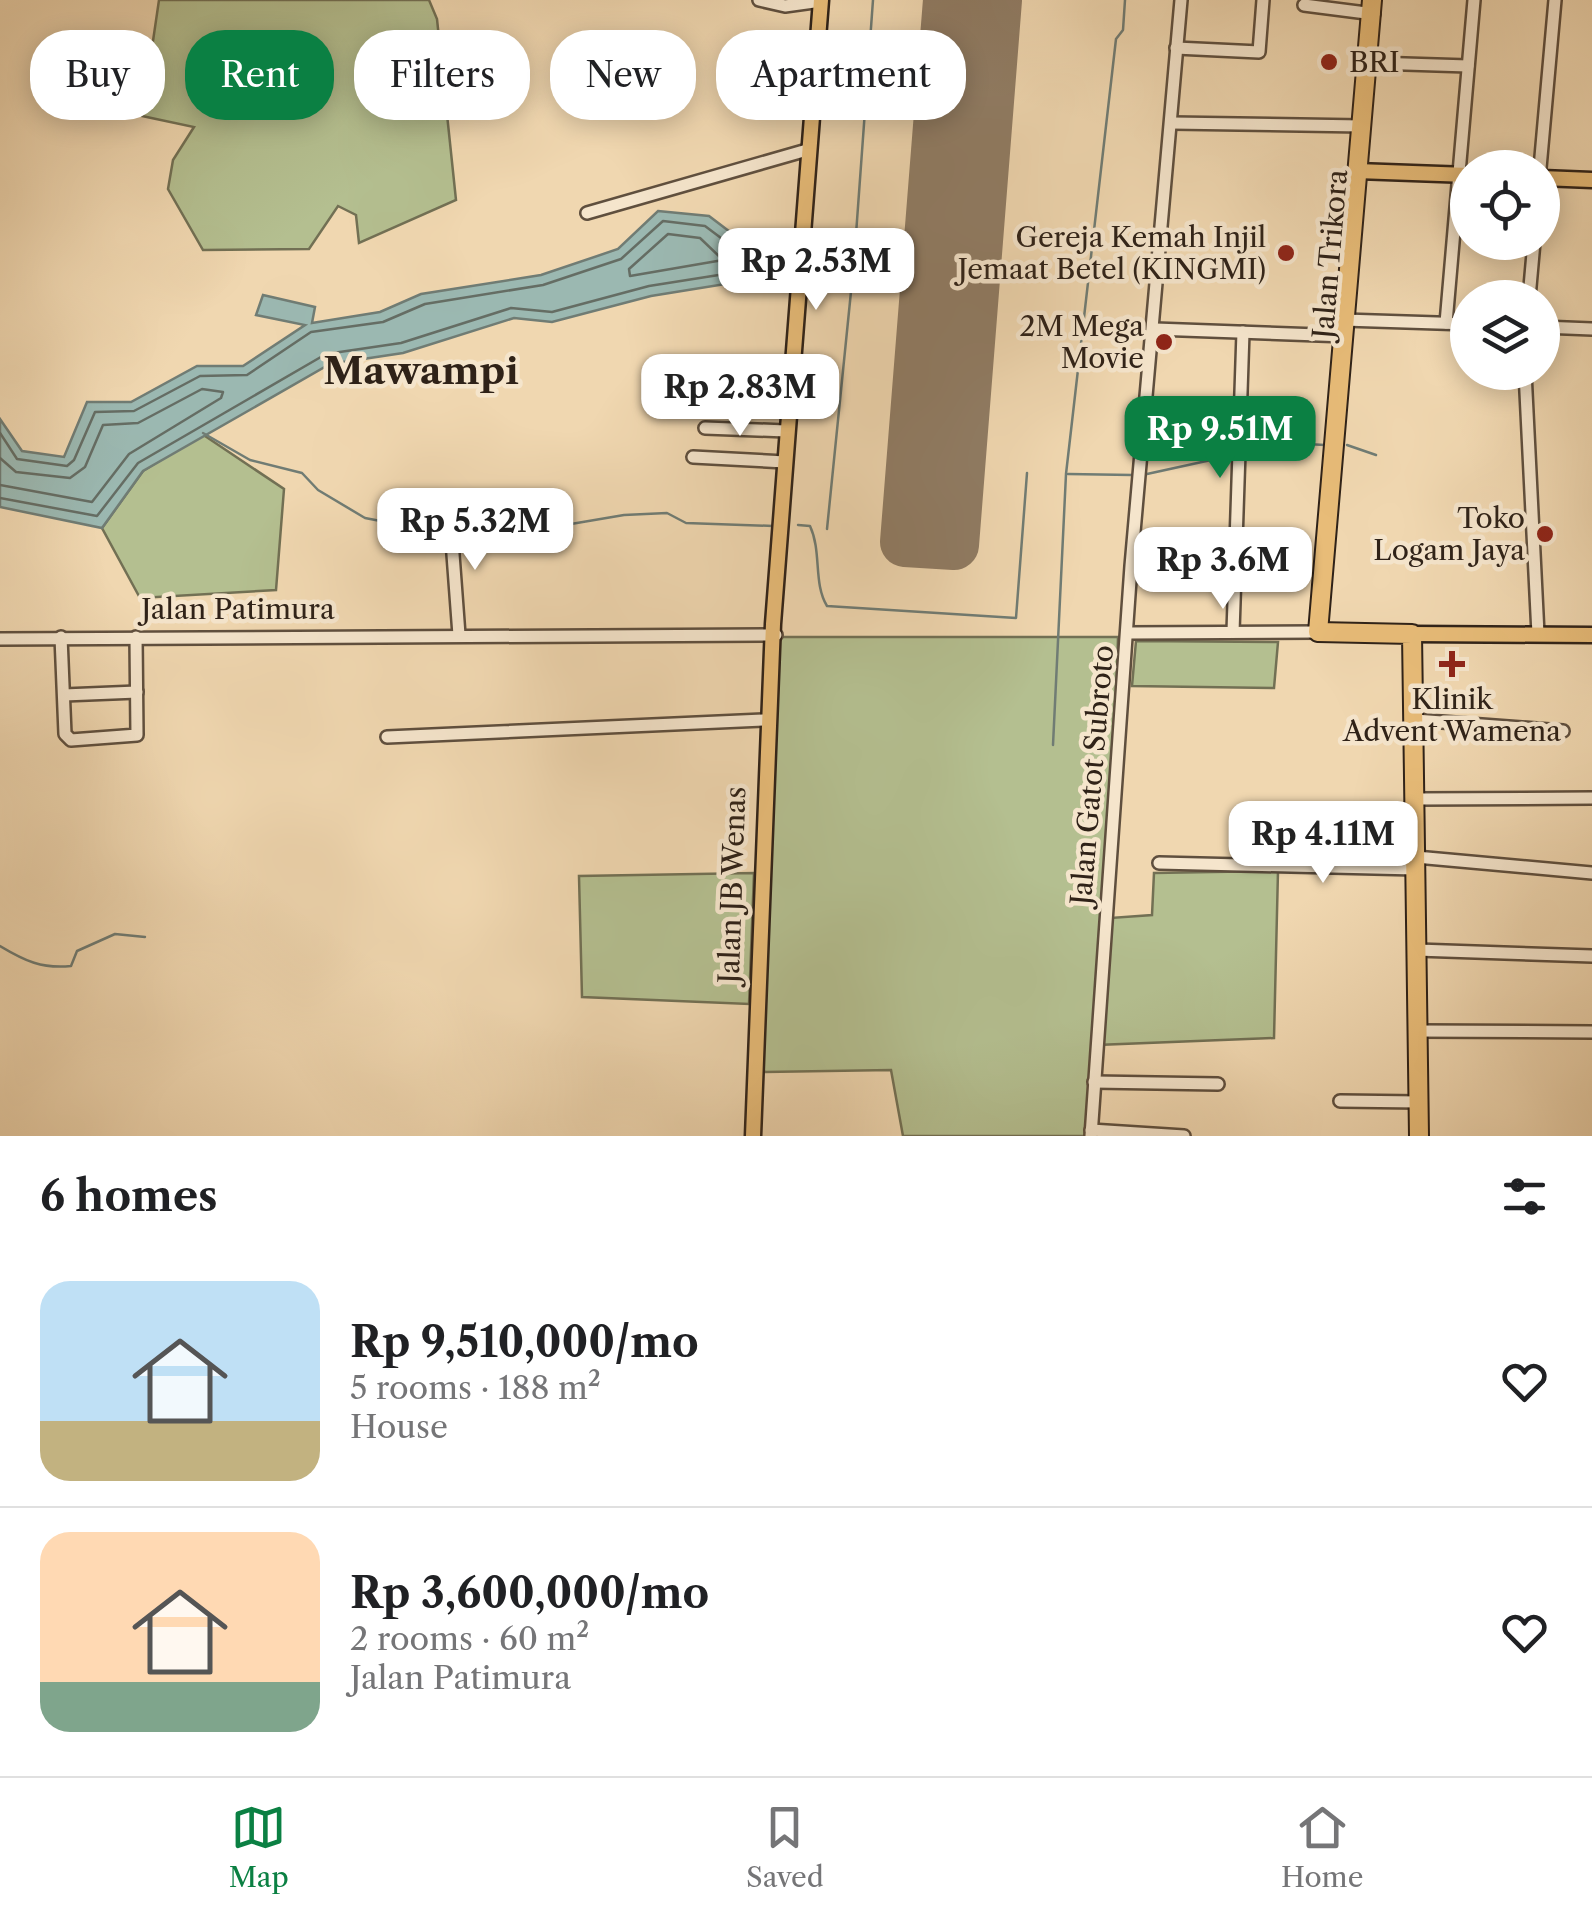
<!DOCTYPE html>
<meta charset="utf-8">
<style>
:root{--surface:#fff;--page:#f6f6f6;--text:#202124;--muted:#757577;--line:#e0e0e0;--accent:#0b8043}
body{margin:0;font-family:"Libre Caslon Text",serif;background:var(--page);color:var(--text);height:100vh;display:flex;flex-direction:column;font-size:38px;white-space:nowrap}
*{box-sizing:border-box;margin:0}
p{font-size:32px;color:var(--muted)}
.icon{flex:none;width:55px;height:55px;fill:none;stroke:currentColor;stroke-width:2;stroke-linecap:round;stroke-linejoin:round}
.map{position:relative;height:1136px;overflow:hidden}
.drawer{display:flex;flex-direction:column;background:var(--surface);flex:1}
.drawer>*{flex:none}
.top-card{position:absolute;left:30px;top:30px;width:1000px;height:90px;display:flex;gap:20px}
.controls{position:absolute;left:1450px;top:150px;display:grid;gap:20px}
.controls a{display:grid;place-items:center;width:110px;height:110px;border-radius:50%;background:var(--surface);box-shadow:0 5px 25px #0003;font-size:50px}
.price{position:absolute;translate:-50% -85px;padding:0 22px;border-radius:20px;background:#fff;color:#222;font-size:32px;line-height:65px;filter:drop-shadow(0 2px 5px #0008)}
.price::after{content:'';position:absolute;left:50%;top:60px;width:30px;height:22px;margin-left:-15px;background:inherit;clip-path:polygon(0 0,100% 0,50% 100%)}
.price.current{background:var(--accent);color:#fff}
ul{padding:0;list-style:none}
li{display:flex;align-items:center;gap:30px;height:250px;padding:0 40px}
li+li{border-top:2px solid var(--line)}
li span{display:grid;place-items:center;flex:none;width:280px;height:200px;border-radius:30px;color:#555}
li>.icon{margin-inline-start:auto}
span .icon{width:120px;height:120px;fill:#fffc;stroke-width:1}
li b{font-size:42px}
h2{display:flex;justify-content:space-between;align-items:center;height:120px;padding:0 40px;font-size:42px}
.pill{padding:0 35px;border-radius:40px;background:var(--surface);box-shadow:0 5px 25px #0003;font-size:35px;line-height:90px}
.pill.current{background:var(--accent);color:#fff}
.menu{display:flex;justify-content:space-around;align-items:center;height:140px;border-top:2px solid var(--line);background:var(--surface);font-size:28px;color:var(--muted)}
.menu a{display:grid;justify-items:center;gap:5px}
.menu .current{color:var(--accent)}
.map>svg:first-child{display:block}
</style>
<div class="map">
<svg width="1592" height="1136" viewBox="0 0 1592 1136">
<rect width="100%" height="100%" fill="#f0d7b0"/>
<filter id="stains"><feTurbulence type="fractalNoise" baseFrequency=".002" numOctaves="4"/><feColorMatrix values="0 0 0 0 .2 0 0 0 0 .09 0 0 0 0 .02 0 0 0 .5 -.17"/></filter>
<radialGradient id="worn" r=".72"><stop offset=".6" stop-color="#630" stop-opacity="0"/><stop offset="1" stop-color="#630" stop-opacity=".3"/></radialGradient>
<g fill="#b4bf90" stroke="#727054" stroke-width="2.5">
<polygon points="159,0 429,0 437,19 456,200 359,243 356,215 338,206 309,249 203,250 168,189 173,160 194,127 142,116"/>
<polygon points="202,434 284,489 276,590 140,598 102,528 143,471"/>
<polygon points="780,637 1118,637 1111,918 1152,915 1154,873 1278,871 1274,1038 1097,1045 1091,1136 903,1136 891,1070 765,1072 761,1068"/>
<polygon points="1136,641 1278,642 1274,688 1132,686"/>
<polygon points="754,873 749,1004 582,997 579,876"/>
</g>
<polygon fill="#9bb8b1" stroke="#707c74" stroke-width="2.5" points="658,211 709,216 742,241 784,248 788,265 769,277 651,296 552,322 514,318 403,353 330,364 143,471 102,528 0,507 0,419 22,451 64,457 87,402 131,402 197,366 243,366 305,325 256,315 263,295 315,307 312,323 380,312 421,294 541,275 618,249"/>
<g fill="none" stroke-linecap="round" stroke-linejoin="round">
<g stroke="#656d64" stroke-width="2.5">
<polygon points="668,234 700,238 723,260 630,276 629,269"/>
<polyline points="0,433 17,459 67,466 74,460 95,412 134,411 200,376 247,375 311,332 383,322 425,304 543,285 621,259 663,221 705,226 737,250 770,259 763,268 649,286 552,312 511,308 401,343 326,354 138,463 97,516 0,498"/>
<polyline points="0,458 16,472 70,478 85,467 103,425 138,423 202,389 223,392 221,398 129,454 92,502 0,485"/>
</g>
<g stroke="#707c74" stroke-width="2.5">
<polyline points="818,260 853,262"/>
<polyline points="770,276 782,265 796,260"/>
<polyline points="203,433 250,460 302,473 318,490 365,518 448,534"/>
<polyline points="1306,444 1325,445"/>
<polyline points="1347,445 1376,455"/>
<polyline points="1068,474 1132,475"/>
<polyline points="1147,474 1234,455"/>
<path d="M 798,525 L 810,526 C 822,552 813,583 827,606 L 1016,618 L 1027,473"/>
<polyline points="827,529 854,262 873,0"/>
<polyline points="456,535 518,533 624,515 667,513 686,523 773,526"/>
<polyline points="1053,745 1066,474 1116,39 1123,30 1125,0"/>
<path d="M 0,946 C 25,961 42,969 71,966 L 77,951 L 115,934 L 145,937"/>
</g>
<polyline stroke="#907c64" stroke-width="50" points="948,0 905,542 954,545 997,0"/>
<g stroke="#5f4f3e" stroke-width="16">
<g id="minor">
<polyline points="759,0 785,6 821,1"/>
<polyline points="1304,5 1374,14"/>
<polyline points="1176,48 1259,52 1263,0"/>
<polyline points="1374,63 1468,66"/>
<polyline points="1172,123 1362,126"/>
<polyline points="1540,168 1555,0"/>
<polyline points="587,213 807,150"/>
<polyline points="1529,298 1534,242"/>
<polyline points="1344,320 1468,324"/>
<polyline points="1446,323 1474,0"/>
<polyline points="1542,327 1592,329"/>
<polyline points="1155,329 1346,336"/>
<polyline points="1525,372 1538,634"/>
<polyline points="705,428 786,431"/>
<polyline points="693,457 785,462"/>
<polyline points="450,514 459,635"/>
<polyline points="1233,632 1243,332"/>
<polyline points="1128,633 1318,632"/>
<polyline points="61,637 65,734 71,740 137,735 136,637"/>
<polyline points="0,639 776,635"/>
<polyline points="64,695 137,692"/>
<polyline points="1415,720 1563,731"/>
<polyline points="387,737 763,720"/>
<polyline points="1417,799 1592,798"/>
<polyline points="1416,857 1592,873"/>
<polyline points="1159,863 1416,869"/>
<polyline points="1417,950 1592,956"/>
<polyline points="1418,1031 1592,1032"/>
<polyline points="1094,1082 1218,1084"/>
<polyline points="1340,1101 1419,1102"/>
<polyline points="1091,1130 1184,1136"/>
<polyline points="1091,1136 1131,566 1181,0"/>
</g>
</g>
<g stroke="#2f2218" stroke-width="19">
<g id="major">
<polyline points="1357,171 1468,175"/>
<polyline points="1542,178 1592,180"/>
<polyline points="1412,634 1592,635"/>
<polyline points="753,1136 773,624 821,0"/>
</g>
</g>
<g stroke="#2f2218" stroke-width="22">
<polyline id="highway" points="1372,0 1318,632 1412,634 1419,1136"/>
</g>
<use href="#minor" stroke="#f5e5cc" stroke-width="11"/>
<use href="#major" stroke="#e8bc78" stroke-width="14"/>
<use href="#highway" stroke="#e8bc78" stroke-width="18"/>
</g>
<g fill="#8f2418" stroke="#f5e5cc" stroke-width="4">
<circle cx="1329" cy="62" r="10"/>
<circle cx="1286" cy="253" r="10"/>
<circle cx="1164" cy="342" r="10"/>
<circle cx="1545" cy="534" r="10"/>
<path d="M1447 649h10v10h10v10h-10v10h-10v-10h-10v-10h10z"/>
</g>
<g text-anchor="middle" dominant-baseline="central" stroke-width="9" stroke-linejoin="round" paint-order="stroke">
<g font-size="28" fill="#2f2218" stroke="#f5e5cc" text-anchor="end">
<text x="1349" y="62" text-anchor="start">BRI</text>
<text x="1266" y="237">Gereja Kemah Injil<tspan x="1266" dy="32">Jemaat Betel (KINGMI)</tspan></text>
<text x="1144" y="326">2M Mega<tspan x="1144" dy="32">Movie</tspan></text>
<text x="1525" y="518">Toko<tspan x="1525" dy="32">Logam Jaya</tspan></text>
<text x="1452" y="699" text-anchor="middle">Klinik<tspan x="1452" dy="32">Advent Wamena</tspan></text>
</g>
<g font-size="28" fill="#2f2218" stroke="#f5e5cc">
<text transform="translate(1330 254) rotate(-85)">Jalan Trikora</text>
<text x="238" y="609">Jalan Patimura</text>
<text transform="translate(1092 775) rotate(-85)">Jalan Gatot Subroto</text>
<text transform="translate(732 885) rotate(-88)">Jalan JB Wenas</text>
</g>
<g font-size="38" font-weight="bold" fill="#2f2218" stroke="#f5e5cc">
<text x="421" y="370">Mawampi</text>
</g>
</g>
<rect width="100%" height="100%" filter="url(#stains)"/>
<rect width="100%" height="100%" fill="url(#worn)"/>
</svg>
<div class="controls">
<a><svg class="icon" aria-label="locate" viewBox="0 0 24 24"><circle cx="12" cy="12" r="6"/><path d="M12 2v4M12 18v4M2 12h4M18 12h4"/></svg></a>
<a><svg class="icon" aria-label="layers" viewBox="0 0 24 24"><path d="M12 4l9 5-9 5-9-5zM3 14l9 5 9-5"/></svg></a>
</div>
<b class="price" style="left:816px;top:313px">Rp 2.53M</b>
<b class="price" style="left:740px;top:439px">Rp 2.83M</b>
<b class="price current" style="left:1220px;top:481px">Rp 9.51M</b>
<b class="price" style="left:475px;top:573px">Rp 5.32M</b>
<b class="price" style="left:1223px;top:612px">Rp 3.6M</b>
<b class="price" style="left:1323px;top:886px">Rp 4.11M</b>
<div class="top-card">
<a class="pill">Buy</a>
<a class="pill current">Rent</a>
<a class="pill">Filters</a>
<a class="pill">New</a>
<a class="pill">Apartment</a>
</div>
</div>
<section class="drawer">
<h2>6 homes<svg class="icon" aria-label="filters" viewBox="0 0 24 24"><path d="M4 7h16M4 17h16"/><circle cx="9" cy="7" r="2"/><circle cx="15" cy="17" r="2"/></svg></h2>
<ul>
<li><span style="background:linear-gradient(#bfe0f5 70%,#c2b280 0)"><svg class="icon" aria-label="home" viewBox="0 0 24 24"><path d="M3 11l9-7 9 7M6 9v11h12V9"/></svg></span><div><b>Rp 9,510,000/mo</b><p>5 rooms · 188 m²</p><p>House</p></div><svg class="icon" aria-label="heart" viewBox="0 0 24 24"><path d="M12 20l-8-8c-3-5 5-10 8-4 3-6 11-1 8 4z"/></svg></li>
<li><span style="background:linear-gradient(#ffd9b3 75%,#7fa58c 0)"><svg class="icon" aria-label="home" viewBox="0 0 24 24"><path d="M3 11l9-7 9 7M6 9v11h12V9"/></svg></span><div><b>Rp 3,600,000/mo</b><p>2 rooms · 60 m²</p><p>Jalan Patimura</p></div><svg class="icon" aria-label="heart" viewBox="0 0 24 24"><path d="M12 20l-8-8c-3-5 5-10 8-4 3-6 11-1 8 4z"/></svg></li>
</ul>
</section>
<nav class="menu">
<a class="current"><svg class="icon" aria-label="map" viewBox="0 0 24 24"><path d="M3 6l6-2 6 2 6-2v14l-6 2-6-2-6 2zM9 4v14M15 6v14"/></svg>Map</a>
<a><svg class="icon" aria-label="saved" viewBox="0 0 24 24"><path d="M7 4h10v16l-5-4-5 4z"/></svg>Saved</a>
<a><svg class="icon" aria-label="home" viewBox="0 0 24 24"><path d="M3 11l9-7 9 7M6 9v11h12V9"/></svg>Home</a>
</nav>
